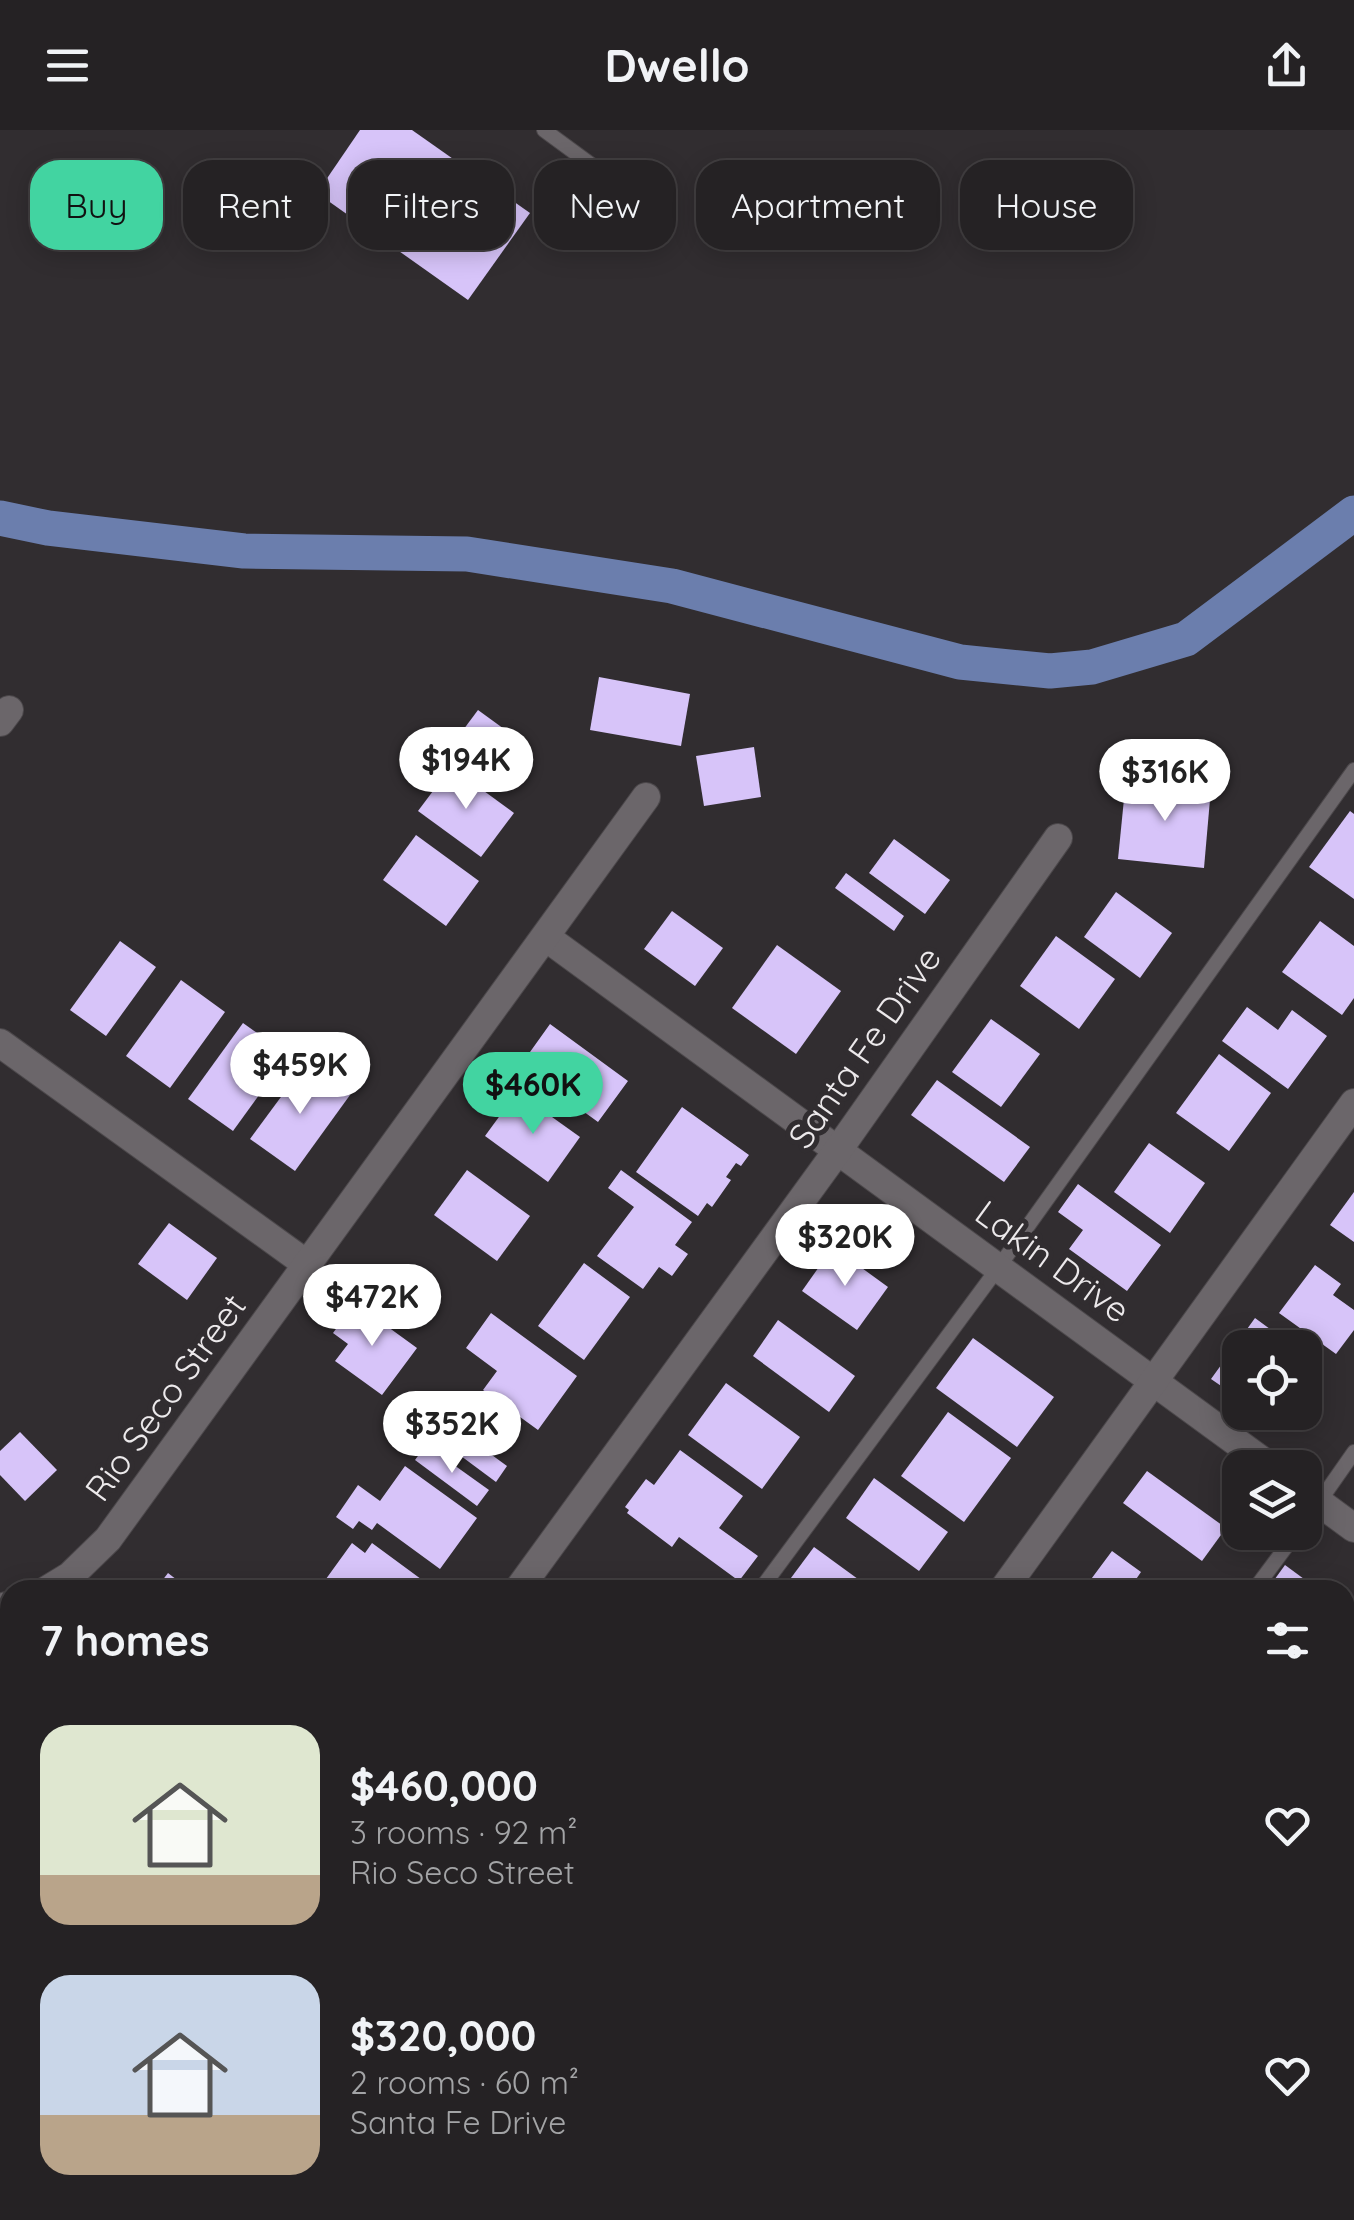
<!DOCTYPE html>
<meta charset="utf-8">
<style>
:root{--surface:#252224;--page:#2d2a2c;--text:#f1f3f6;--muted:#a3a4a6;--line:#423f41;--accent:#42d4a1}
body{margin:0;font-family:Quicksand,sans-serif;background:var(--page);color:var(--text);height:100vh;display:flex;flex-direction:column;font-size:38px;white-space:nowrap}
*{box-sizing:border-box;margin:0}
p{font-size:32px;color:var(--muted)}
.icon{flex:none;width:55px;height:55px;fill:none;stroke:currentColor;stroke-width:2;stroke-linecap:round;stroke-linejoin:round}
.map{position:relative;flex:1;overflow:hidden}
.sheet{position:absolute;left:0px;top:1450px;width:1355px;height:640px;display:flex;flex-direction:column;background:var(--surface);border-radius:30px 30px 0 0;box-shadow:0 5px 25px #0003,0 0 0 2px var(--line)}
.sheet>*{flex:none}
.top-card{position:absolute;left:30px;top:30px;width:1295px;height:90px;display:flex;gap:20px}
.controls{position:absolute;left:1222px;top:1200px;display:grid;gap:20px}
.controls a{display:grid;place-items:center;width:100px;height:100px;border-radius:20px;background:var(--surface);box-shadow:0 5px 25px #0003,0 0 0 2px var(--line);font-size:50px}
.price{position:absolute;translate:-50% -85px;padding:0 22px;border-radius:35px;background:#fff;color:#222;font-size:32px;line-height:65px;filter:drop-shadow(0 2px 5px #0008)}
.price::after{content:'';position:absolute;left:50%;top:60px;width:30px;height:22px;margin-left:-15px;background:inherit;clip-path:polygon(0 0,100% 0,50% 100%)}
.price.active{background:var(--accent);color:#111}
ul{padding:0;list-style:none}
li{display:flex;align-items:center;gap:30px;height:250px;padding:0 40px}
li span{display:grid;place-items:center;flex:none;width:280px;height:200px;border-radius:30px;color:#555}
li>.icon{margin-inline-start:auto}
span .icon{width:120px;height:120px;fill:#fffc;stroke-width:1}
li b{font-size:42px}
h2{display:flex;justify-content:space-between;align-items:center;height:120px;padding:0 40px;font-size:42px}
.chip{padding:0 35px;border-radius:30px;background:var(--surface);box-shadow:0 5px 25px #0003,0 0 0 2px var(--line);font-size:35px;line-height:90px}
.chip.active{background:var(--accent);color:#111}
header{display:flex;justify-content:space-between;align-items:center;height:130px;padding:0 40px;background:var(--surface);font-size:45px;font-weight:700}
.map>svg:first-child{display:block}
</style>
<header><svg class="icon" aria-label="menu" viewBox="0 0 24 24"><path d="M4 6h16M4 12h16M4 18h16"/></svg>Dwello<svg class="icon" aria-label="share" viewBox="0 0 24 24"><path d="M12 15V3M7 8l5-5 5 5M5 13v7h14v-7"/></svg></header>
<div class="map">
<svg width="1354" height="2090" viewBox="0 0 1354 2090">
<rect width="100%" height="100%" fill="#312d30"/>
<polygon fill="#6b7ead" stroke="#929ec0" stroke-width="2.5" points="10,1781 10,1870 0,1872 0,1784"/>
<g fill="none" stroke-linecap="round" stroke-linejoin="round">
<polyline stroke="#6b7ead" stroke-width="35" points="0,388 48,398 244,421 467,424 672,456 960,532 1050,541 1092,537 1186,509 1354,383"/>
</g>
<g fill="#d7c4f9">
<polygon points="360,0 412,0 530,83 468,170 317,63"/>
<polygon points="599,547 690,564 681,616 590,600"/>
<polygon points="478,580 529,617 500,656 449,619"/>
<polygon points="754,617 761,667 704,676 696,626"/>
<polygon points="451,637 514,683 481,727 418,681"/>
<polygon points="1126,649 1211,658 1204,738 1118,729"/>
<polygon points="1350,681 1354,684 1354,769 1309,737"/>
<polygon points="416,705 479,751 446,796 383,750"/>
<polygon points="894,709 950,750 925,784 869,743"/>
<polygon points="846,743 904,786 894,801 835,758"/>
<polygon points="1116,762 1172,803 1140,848 1084,807"/>
<polygon points="672,781 723,818 695,856 644,819"/>
<polygon points="1320,791 1354,816 1354,868 1342,885 1282,842"/>
<polygon points="1056,806 1115,849 1079,899 1020,856"/>
<polygon points="120,811 156,837 106,906 70,880"/>
<polygon points="777,815 841,861 796,924 732,878"/>
<polygon points="181,850 225,882 170,958 126,926"/>
<polygon points="1247,877 1278,900 1292,880 1327,906 1288,959 1222,911"/>
<polygon points="991,889 1040,924 1001,977 952,942"/>
<polygon points="243,893 288,925 233,1001 188,969"/>
<polygon points="550,894 628,951 598,992 540,950 550,936 530,922"/>
<polygon points="1219,924 1271,963 1229,1021 1176,983"/>
<polygon points="306,933 350,965 295,1041 250,1009"/>
<polygon points="937,950 1030,1017 1004,1052 911,985"/>
<polygon points="517,962 580,1007 548,1052 485,1006"/>
<polygon points="682,977 749,1025 741,1036 736,1033 726,1047 731,1050 712,1077 707,1073 698,1086 636,1042"/>
<polygon points="1149,1013 1205,1053 1170,1103 1114,1062"/>
<polygon points="467,1040 530,1086 497,1131 434,1085"/>
<polygon points="621,1040 692,1092 675,1115 688,1124 672,1146 659,1137 643,1159 597,1126 634,1077 608,1058"/>
<polygon points="1078,1054 1161,1115 1127,1161 1069,1119 1083,1100 1058,1082"/>
<polygon points="1354,1062 1354,1112 1330,1095"/>
<polygon points="169,1093 217,1128 187,1170 138,1134"/>
<polygon points="833,1117 888,1157 857,1200 802,1161"/>
<polygon points="584,1133 630,1167 584,1230 538,1196"/>
<polygon points="1315,1135 1341,1154 1333,1165 1354,1180 1354,1200 1336,1224 1279,1183"/>
<polygon points="355,1173 417,1218 382,1265 335,1231 348,1214 333,1203"/>
<polygon points="491,1183 577,1246 538,1300 483,1260 497,1241 466,1218"/>
<polygon points="1255,1188 1296,1218 1240,1218 1240,1269 1211,1249"/>
<polygon points="778,1190 855,1246 829,1282 753,1226"/>
<polygon points="973,1208 1054,1267 1017,1317 936,1258"/>
<polygon points="726,1253 800,1307 762,1359 688,1305"/>
<polygon points="948,1282 1011,1328 964,1392 901,1346"/>
<polygon points="445,1291 507,1336 496,1352 434,1306"/>
<polygon points="20,1302 57,1340 25,1371 0,1345 0,1321"/>
<polygon points="426,1315 489,1360 477,1376 415,1330"/>
<polygon points="680,1320 743,1366 719,1398 758,1426 739,1451 679,1407 672,1417 627,1383 629,1380 625,1377 646,1349 654,1355"/>
<polygon points="405,1336 477,1388 440,1439 377,1393 372,1400 359,1391 353,1399 336,1387 358,1355 380,1371"/>
<polygon points="1147,1341 1226,1398 1202,1431 1123,1373"/>
<polygon points="874,1348 948,1402 919,1441 846,1388"/>
<polygon points="352,1413 365,1423 372,1413 425,1452 419,1460 318,1460"/>
<polygon points="814,1417 873,1460 782,1460"/>
<polygon points="1112,1421 1141,1442 1130,1458 1133,1460 1083,1460"/>
<polygon points="1285,1435 1319,1460 1267,1460"/>
<polygon points="168,1443 190,1460 155,1460"/>
<polygon points="1345,1479 1354,1486 1354,1533 1345,1546"/>
<polygon points="4,1572 10,1593 10,1626 0,1629 0,1573"/>
<polygon points="1354,2043 1354,2090 1320,2090 1327,2080 1345,2080 1345,2056"/>
<polygon points="430,2080 475,2080 477,2081 471,2090 422,2090"/>
<polygon points="636,2080 749,2080 742,2090 649,2090"/>
<polygon points="907,2080 971,2080 964,2090 921,2090"/>
<polygon points="1117,2080 1143,2080 1157,2090 1109,2090"/>
<polygon points="1165,2080 1198,2080 1190,2090 1179,2090"/>
</g>
<g fill="none" stroke-linecap="round" stroke-linejoin="round">
<g stroke="#4c484b" stroke-width="16">
<g id="service">
<polyline points="544,0 657,83"/>
<polyline points="1305,1392 1354,1322"/>
<polyline points="760,1460 998,1138 1354,640"/>
<polyline points="1254,1460 1297,1402"/>
<polyline points="584,2090 592,2080"/>
<polyline points="1038,2090 1045,2080"/>
</g>
</g>
<g stroke="#4c484b" stroke-width="30">
<g id="minor">
<polyline points="0,592 9,580"/>
<polyline points="547,808 1272,1338"/>
<polyline points="0,913 308,1135"/>
<polyline points="1305,1362 1354,1398"/>
<polyline points="47,1460 70,1446 108,1409 646,667"/>
<polyline points="518,1460 838,1020 1058,708"/>
<polyline points="1003,1460 1354,973"/>
<polyline points="0,1478 10,1475"/>
<polyline points="1345,1883 1354,1882"/>
<polyline points="1345,1978 1354,1965"/>
<polyline points="369,2090 376,2080"/>
<polyline points="812,2090 819,2080"/>
<polyline points="1264,2090 1271,2080"/>
</g>
</g>
<use href="#service" stroke="#6b666a" stroke-width="14"/>
<use href="#minor" stroke="#6b666a" stroke-width="28"/>
</g>
<g text-anchor="middle" dominant-baseline="central" stroke-width="10" stroke-linejoin="round" paint-order="stroke">
<g font-size="35" fill="#ece9eb" stroke="#312d30">
<text transform="translate(864 917) rotate(-55)">Santa Fe Drive</text>
<text transform="translate(1053 1131) rotate(36)">Lakin Drive</text>
<text transform="translate(165 1267) rotate(-54)">Rio Seco Street</text>
</g>
</g>
</svg>
<div class="controls">
<a><svg class="icon" aria-label="locate" viewBox="0 0 24 24"><circle cx="12" cy="12" r="6"/><path d="M12 2v4M12 18v4M2 12h4M18 12h4"/></svg></a>
<a><svg class="icon" aria-label="layers" viewBox="0 0 24 24"><path d="M12 4l9 5-9 5-9-5zM3 14l9 5 9-5"/></svg></a>
</div>
<b class="price" style="left:466px;top:682px">$194K</b>
<b class="price" style="left:1165px;top:694px">$316K</b>
<b class="price" style="left:300px;top:987px">$459K</b>
<b class="price active" style="left:533px;top:1007px">$460K</b>
<b class="price" style="left:845px;top:1159px">$320K</b>
<b class="price" style="left:372px;top:1219px">$472K</b>
<b class="price" style="left:452px;top:1346px">$352K</b>
<div class="top-card">
<a class="chip active">Buy</a>
<a class="chip">Rent</a>
<a class="chip">Filters</a>
<a class="chip">New</a>
<a class="chip">Apartment</a>
<a class="chip">House</a>
</div>
<section class="sheet">
<h2>7 homes<svg class="icon" aria-label="filters" viewBox="0 0 24 24"><path d="M4 7h16M4 17h16"/><circle cx="9" cy="7" r="2"/><circle cx="15" cy="17" r="2"/></svg></h2>
<ul>
<li><span style="background:linear-gradient(#dfe7d0 75%,#b9a48a 0)"><svg class="icon" aria-label="home" viewBox="0 0 24 24"><path d="M3 11l9-7 9 7M6 9v11h12V9"/></svg></span><div><b>$460,000</b><p>3 rooms · 92 m²</p><p>Rio Seco Street</p></div><svg class="icon" aria-label="heart" viewBox="0 0 24 24"><path d="M12 20l-8-8c-3-5 5-10 8-4 3-6 11-1 8 4z"/></svg></li>
<li><span style="background:linear-gradient(#c9d6e8 70%,#b9a48a 0)"><svg class="icon" aria-label="home" viewBox="0 0 24 24"><path d="M3 11l9-7 9 7M6 9v11h12V9"/></svg></span><div><b>$320,000</b><p>2 rooms · 60 m²</p><p>Santa Fe Drive</p></div><svg class="icon" aria-label="heart" viewBox="0 0 24 24"><path d="M12 20l-8-8c-3-5 5-10 8-4 3-6 11-1 8 4z"/></svg></li>
</ul>
</section>
</div>
